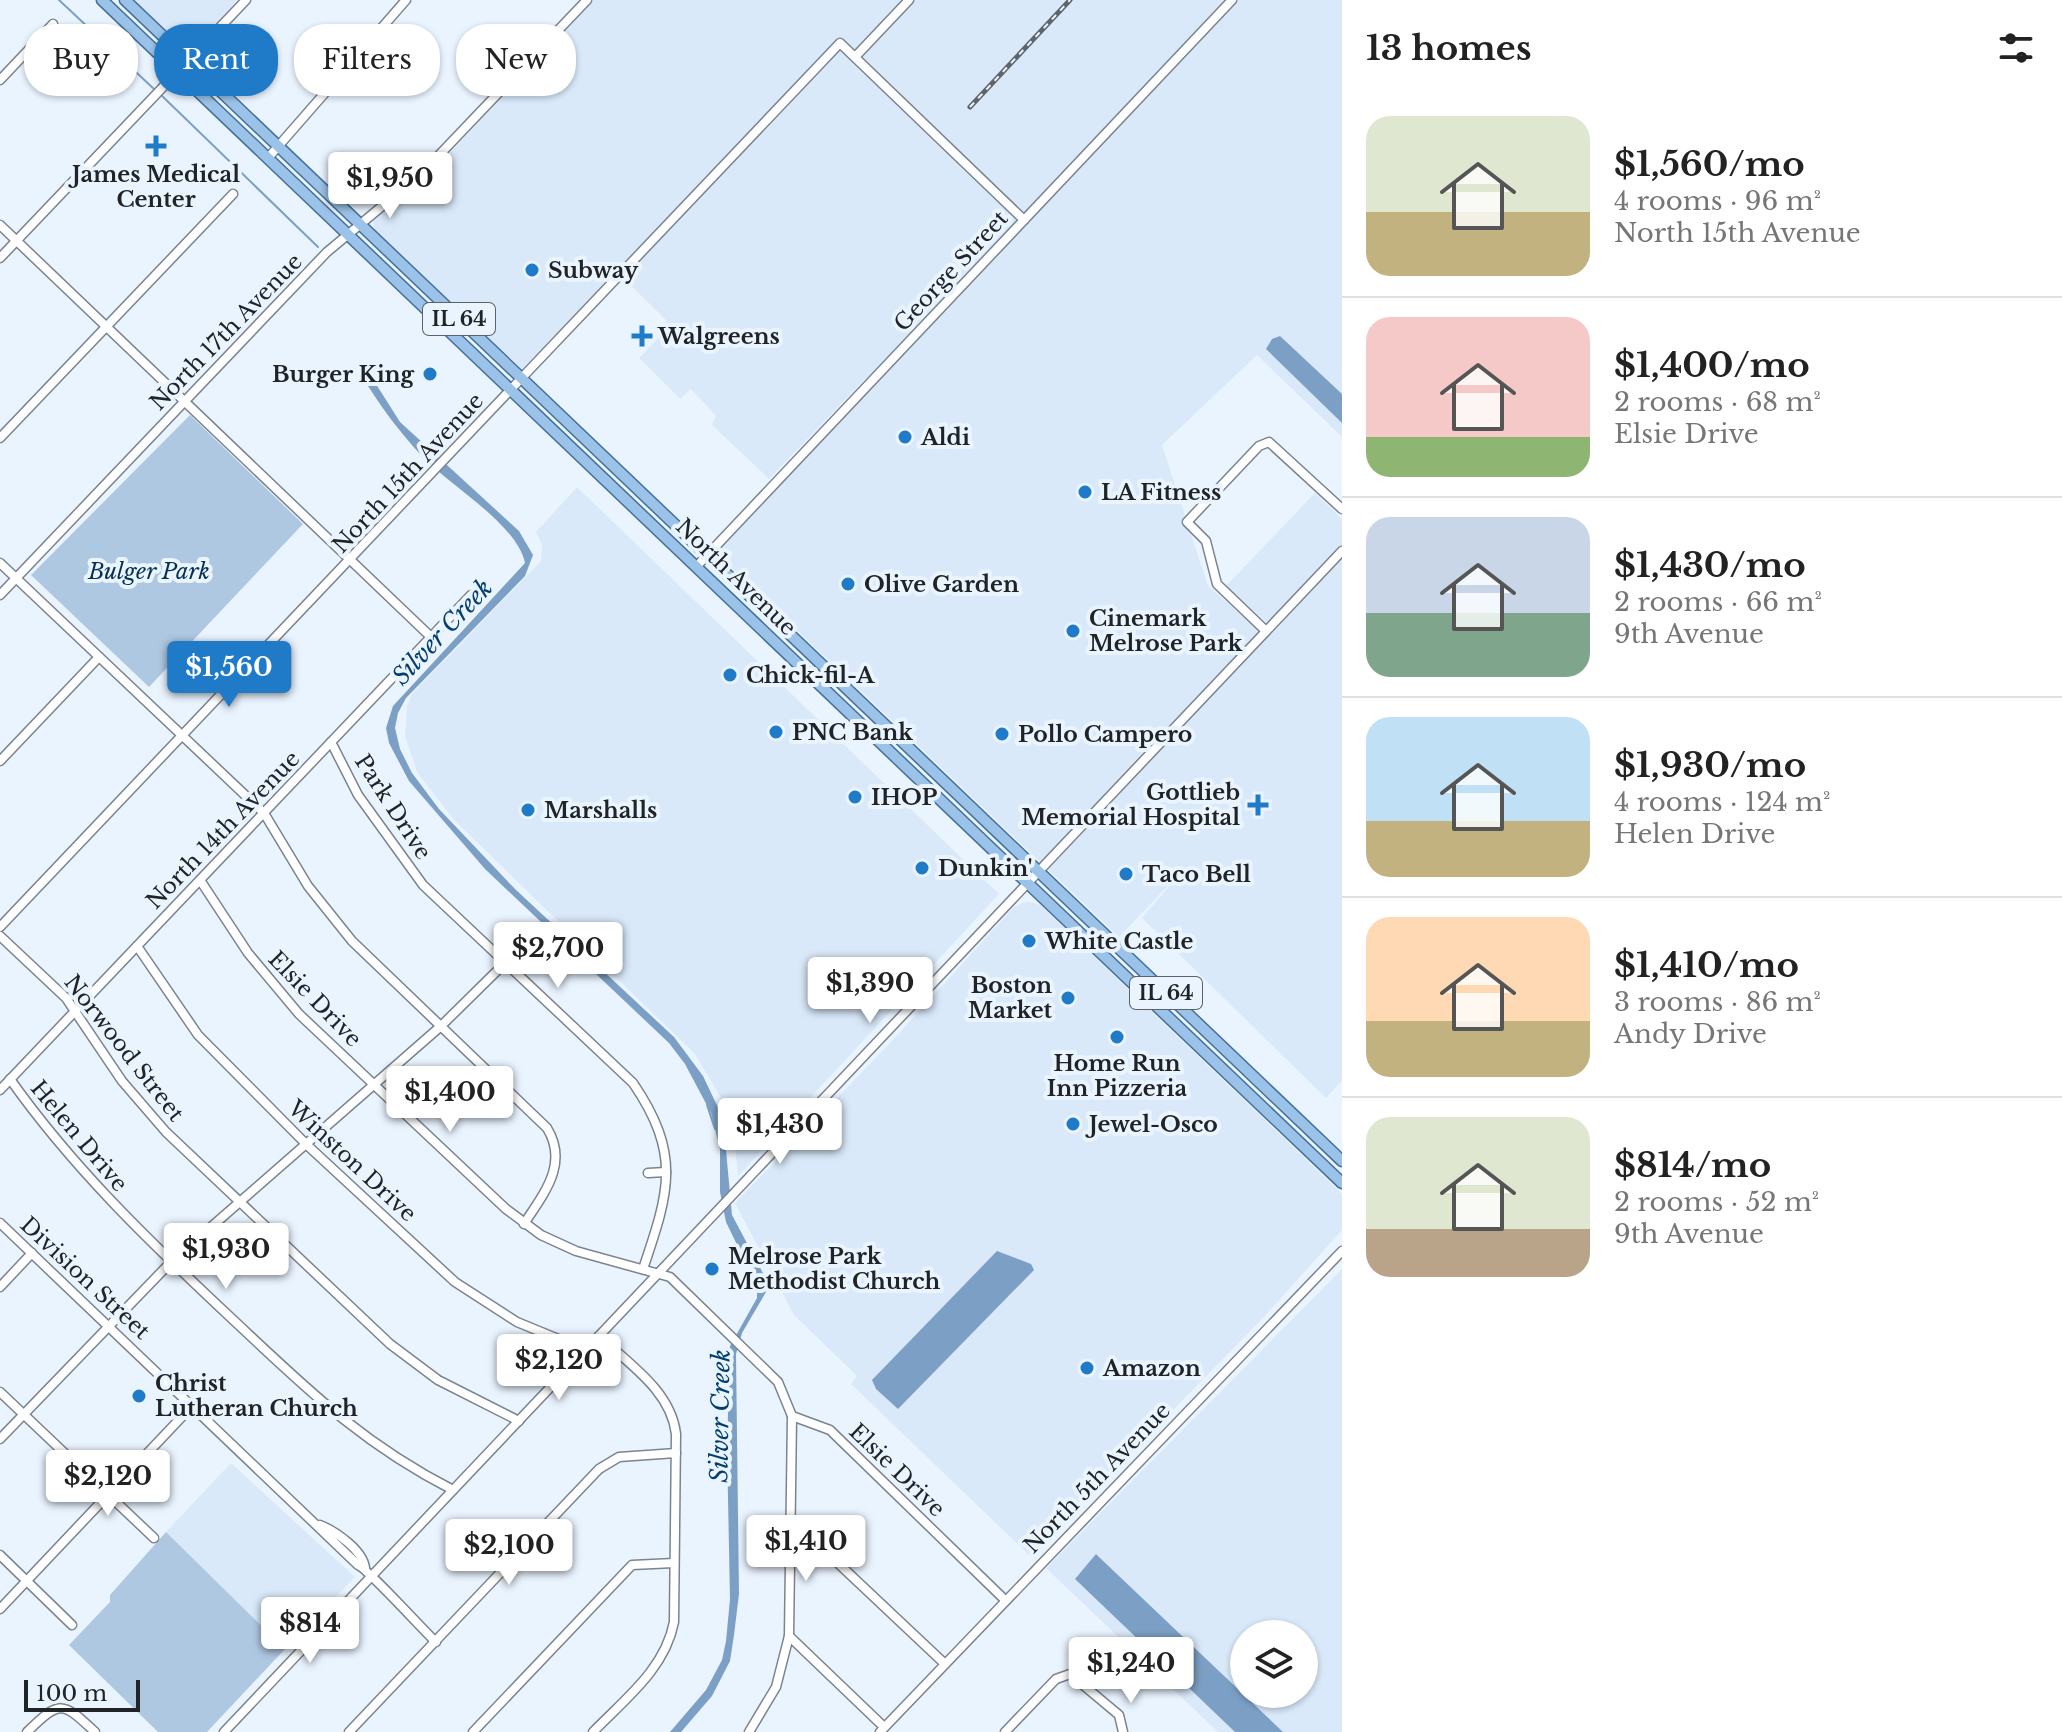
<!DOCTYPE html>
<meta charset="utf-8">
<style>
:root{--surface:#fff;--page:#f6f6f6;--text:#222;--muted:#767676;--line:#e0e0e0;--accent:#1f7bc7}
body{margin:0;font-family:"Libre Baskerville",serif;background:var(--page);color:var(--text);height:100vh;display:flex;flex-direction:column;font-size:30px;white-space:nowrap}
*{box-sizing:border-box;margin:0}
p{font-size:26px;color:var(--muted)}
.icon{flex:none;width:44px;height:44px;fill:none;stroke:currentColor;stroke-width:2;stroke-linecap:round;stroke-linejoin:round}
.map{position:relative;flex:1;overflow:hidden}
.sheet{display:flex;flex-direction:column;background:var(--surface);width:720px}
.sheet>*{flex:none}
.banner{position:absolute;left:24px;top:24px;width:760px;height:72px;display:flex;gap:16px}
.controls{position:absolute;left:1230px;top:1620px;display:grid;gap:16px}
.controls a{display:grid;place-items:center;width:88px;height:88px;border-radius:50%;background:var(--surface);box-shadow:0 2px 6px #0004;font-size:40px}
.scale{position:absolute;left:24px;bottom:20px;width:116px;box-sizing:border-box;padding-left:8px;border:4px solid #202427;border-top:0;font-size:22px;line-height:28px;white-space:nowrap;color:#202427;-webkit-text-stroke:6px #eaf4ff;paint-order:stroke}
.price{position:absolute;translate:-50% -68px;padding:0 18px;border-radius:8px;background:#fff;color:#222;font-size:26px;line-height:52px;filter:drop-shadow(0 2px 4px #0008)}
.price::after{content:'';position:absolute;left:50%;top:48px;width:24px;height:18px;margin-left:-12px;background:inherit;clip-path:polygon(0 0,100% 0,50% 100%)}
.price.on{background:var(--accent);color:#fff}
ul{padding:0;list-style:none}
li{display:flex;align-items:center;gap:24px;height:200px;padding:0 24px}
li+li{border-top:2px solid var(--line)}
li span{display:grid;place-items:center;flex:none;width:224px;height:160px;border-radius:24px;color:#555}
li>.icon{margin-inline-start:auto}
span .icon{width:96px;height:96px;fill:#fffc;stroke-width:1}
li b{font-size:34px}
h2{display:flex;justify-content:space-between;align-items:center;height:96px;padding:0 24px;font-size:34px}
.pill{padding:0 28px;border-radius:32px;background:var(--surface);box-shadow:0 2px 6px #0004;font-size:28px;line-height:72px}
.pill.on{background:var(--accent);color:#fff}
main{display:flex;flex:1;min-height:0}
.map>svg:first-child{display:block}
</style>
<main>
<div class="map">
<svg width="1342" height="1732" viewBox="0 0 1342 1732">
<rect width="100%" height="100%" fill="#eaf4ff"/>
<g fill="#d9e9fa" fill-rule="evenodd">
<polygon points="133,0 237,0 190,55"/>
<polygon points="594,0 1342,0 1342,437 1257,355 1162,445 1208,586 1267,637 1274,629 1226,586 1315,493 1342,519 1342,1081 1326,1098 1142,918 1182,871 1119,937 714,551 870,383 865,379 769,479 712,425 716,416 691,389 680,399 639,358 665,331 666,320 617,272 522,369 375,230 373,221 432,172"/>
<polygon points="577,487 999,894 738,1176 734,1136 723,1101 695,1054 454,820 417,772 405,736 407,706 412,694 541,561 542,545 536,532"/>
<polygon points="1027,901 1040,905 1342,1194 1342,1230 1264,1317 1030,1556 851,1384 857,1376 794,1315 735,1203 891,1042 1014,907"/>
<path d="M 1342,1269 L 1342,1732 L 1218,1732 L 1046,1568 ZM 1244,1634 L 1304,1634 L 1304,1694 L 1244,1694 Z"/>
<polygon points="231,1463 355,1577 285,1649 166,1532"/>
</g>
<g fill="#afc8e2">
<polygon points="190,415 303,524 149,687 31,575"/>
<polygon points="166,1532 285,1649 207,1732 158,1732 69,1645 110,1602 110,1595"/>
</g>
<g fill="#7ca0c5">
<polygon points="1280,336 1342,394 1342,423 1266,349 1272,339"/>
<path d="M 369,373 L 400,422 L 519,531 L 533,555 L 525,576 L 406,698 L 398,713 L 395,728 L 400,749 L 412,773 L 439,809 L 515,889 L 674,1037 L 703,1076 L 723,1118 L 732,1215 L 765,1277 L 766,1292 L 742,1333 L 736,1354 L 739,1594 L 734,1635 L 730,1661 L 712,1696 L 681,1732 L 670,1732 L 706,1690 L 722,1660 L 726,1641 L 730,1599 L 727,1448 L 730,1346 L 757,1298 L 757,1286 L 726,1222 L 720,1192 L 720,1149 L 711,1113 L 685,1064 L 669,1043 L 485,869 L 409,781 L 389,743 L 386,728 L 393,706 L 525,563 C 517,524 450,486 423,457 C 400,433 381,407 363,378 Z"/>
<polygon points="997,1251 1031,1264 1034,1270 898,1409 876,1389 872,1380"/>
<polygon points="1096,1554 1099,1557 1283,1732 1235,1732 1075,1579"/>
</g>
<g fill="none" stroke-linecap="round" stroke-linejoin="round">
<g stroke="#7ca0c5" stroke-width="2">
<polyline points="59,0 154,89"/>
<polyline points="159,93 318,247"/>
<polyline points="707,1105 715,1129"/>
</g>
<g stroke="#7b848e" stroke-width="11">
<g id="minor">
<polyline points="855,57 909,0"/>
<polyline points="0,80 53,24"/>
<polyline points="268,158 406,0"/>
<polyline points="0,225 431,637"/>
<polyline points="0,258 246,0"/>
<polyline points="0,438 233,194"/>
<path d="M 0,563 L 264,813 L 308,886 L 352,941 L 547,1128 C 569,1164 544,1193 524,1224"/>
<polyline points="696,567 1232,0"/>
<polyline points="0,595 327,252 422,173 587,0"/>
<polyline points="1266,631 1217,584 1206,541 1187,522 1259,446 1269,442 1342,509"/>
<path d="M 331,742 L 358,795 L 423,885 L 633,1083 C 682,1155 669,1192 643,1269"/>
<polyline points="0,761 99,657"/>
<polyline points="200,880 248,953 299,1014 506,1209 541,1235 576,1251 670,1277 778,1382 792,1416 830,1430 1005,1600"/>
<polyline points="0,927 840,43 1024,220"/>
<polyline points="0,936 66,998 122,1081 166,1132 390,1344 438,1380 519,1421"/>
<polyline points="137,946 198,1035 307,1145 455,1282 517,1322 585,1350"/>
<path d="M 10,1079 C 73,1168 149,1241 228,1315 C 304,1386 359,1442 453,1490"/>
<polyline points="0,1090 471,595"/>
<polyline points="648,1173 666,1172"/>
<path d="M 0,1223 L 358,1565 C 367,1568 423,1630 436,1642"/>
<polyline points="0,1287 32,1253"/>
<polyline points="0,1392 154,1538"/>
<polyline points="0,1439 171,1262 441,1026 505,963"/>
<polyline points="790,1518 945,1664"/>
<path d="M 320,1525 C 335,1531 363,1550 365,1568"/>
<polyline points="0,1555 72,1625"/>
<polyline points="0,1609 193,1405"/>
<polyline points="789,1636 884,1727"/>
<path d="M 27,1732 C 60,1700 62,1701 95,1732"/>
<polyline points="224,1732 1342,551"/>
<polyline points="349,1732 599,1469 619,1457 676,1453"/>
<polyline points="473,1732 632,1565 674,1563"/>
<path d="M 593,1732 C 625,1699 665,1669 674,1622 L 676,1434 C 671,1391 629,1364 599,1336"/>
<polyline points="749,1732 776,1687 789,1636 792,1416"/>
<polyline points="880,1732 1342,1251"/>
<polyline points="1005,1732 1056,1679 1070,1674 1119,1715 1123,1732"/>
</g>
</g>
<g stroke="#44709a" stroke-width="13">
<g id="major">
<polyline points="102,0 1342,1183"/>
<polyline points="125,0 1342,1161"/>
</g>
</g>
<use href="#minor" stroke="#fff" stroke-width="8"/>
<use href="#major" stroke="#9bc2e8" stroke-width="10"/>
<g stroke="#5f656b" stroke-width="5">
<polyline id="rail" points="970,107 1070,0"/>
</g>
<use href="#rail" stroke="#eaf4ff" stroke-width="2" stroke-dasharray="6" stroke-linecap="butt"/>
</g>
<g fill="#1f7bc7" stroke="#eaf4ff" stroke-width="3">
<path d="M152 134h8v8h8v8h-8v8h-8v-8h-8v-8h8z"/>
<circle cx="532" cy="270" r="8"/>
<path d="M638 324h8v8h8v8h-8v8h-8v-8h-8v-8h8z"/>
<circle cx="430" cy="374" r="8"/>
<circle cx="905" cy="437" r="8"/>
<circle cx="1085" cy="492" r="8"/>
<circle cx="848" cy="584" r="8"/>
<circle cx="1073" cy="631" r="8"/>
<circle cx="730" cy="675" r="8"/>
<circle cx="776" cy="732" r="8"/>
<circle cx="1002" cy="734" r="8"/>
<circle cx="855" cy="797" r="8"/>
<path d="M1254 793h8v8h8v8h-8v8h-8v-8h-8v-8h8z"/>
<circle cx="528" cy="810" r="8"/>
<circle cx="922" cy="868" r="8"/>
<circle cx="1126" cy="874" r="8"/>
<circle cx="1029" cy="941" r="8"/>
<circle cx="1068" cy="998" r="8"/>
<circle cx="1117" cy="1037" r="8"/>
<circle cx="1073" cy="1124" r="8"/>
<circle cx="712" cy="1269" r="8"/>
<circle cx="1087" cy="1368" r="8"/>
<circle cx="139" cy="1396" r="8"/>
</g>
<g text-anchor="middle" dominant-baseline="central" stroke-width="8" stroke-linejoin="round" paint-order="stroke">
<g fill="#eaf4ff" stroke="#5d6268" stroke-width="2">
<rect x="423" y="303" width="72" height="32" rx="6"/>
<rect x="1130" y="977" width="72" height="32" rx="6"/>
</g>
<g font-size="20" font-weight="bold" fill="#202427">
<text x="459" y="319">IL 64</text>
<text x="1166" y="993">IL 64</text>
</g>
<g font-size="22" font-weight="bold" fill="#202427" stroke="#eaf4ff" text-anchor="start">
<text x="156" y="174" text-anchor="middle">James Medical<tspan x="156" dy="25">Center</tspan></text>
<text x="548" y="270">Subway</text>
<text x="658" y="336">Walgreens</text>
<text x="414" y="374" text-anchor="end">Burger King</text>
<text x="921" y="437">Aldi</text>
<text x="1101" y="492">LA Fitness</text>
<text x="864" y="584">Olive Garden</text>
<text x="1089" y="618">Cinemark<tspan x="1089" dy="25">Melrose Park</tspan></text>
<text x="746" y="675">Chick-fil-A</text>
<text x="792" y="732">PNC Bank</text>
<text x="1018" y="734">Pollo Campero</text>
<text x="1240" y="792" text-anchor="end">Gottlieb<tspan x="1240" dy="25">Memorial Hospital</tspan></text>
<text x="871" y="797">IHOP</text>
<text x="544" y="810">Marshalls</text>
<text x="938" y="868">Dunkin'</text>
<text x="1142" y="874">Taco Bell</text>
<text x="1045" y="941">White Castle</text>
<text x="1052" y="985" text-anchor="end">Boston<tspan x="1052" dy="25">Market</tspan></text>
<text x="1117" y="1063" text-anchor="middle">Home Run<tspan x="1117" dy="25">Inn Pizzeria</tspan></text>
<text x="1089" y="1124">Jewel-Osco</text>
<text x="728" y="1256">Melrose Park<tspan x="728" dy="25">Methodist Church</tspan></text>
<text x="1103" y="1368">Amazon</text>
<text x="155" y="1383">Christ<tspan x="155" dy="25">Lutheran Church</tspan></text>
</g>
<g font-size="22" fill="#202427" stroke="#eaf4ff">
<text transform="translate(951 271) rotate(-47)">George Street</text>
<text transform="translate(226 332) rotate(-46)">North 17th Avenue</text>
<text transform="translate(408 473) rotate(-47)">North 15th Avenue</text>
<text transform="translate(736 577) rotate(44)">North Avenue</text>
<text transform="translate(393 807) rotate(57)">Park Drive</text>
<text transform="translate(223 830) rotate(-46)">North 14th Avenue</text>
<text transform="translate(315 999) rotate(46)">Elsie Drive</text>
<text transform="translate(124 1048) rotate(52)">Norwood Street</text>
<text transform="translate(79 1136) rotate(50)">Helen Drive</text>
<text transform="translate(352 1161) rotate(43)">Winston Drive</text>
<text transform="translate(85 1278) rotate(43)">Division Street</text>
<text transform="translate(897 1470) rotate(44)">Elsie Drive</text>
<text transform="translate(1097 1478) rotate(-46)">North 5th Avenue</text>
</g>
<g font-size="22" font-style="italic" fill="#052f53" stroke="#eaf4ff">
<text x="149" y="571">Bulger Park</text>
</g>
<g font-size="24" font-style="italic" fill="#033f6d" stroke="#eaf4ff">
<text transform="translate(442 632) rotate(-47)">Silver Creek</text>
<text transform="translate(720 1416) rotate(-89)">Silver Creek</text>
</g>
</g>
</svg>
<div class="controls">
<a><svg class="icon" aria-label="layers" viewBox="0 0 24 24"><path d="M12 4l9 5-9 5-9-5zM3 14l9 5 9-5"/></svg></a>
</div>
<div class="scale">100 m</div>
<b class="price" style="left:390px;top:220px">$1,950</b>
<b class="price on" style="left:229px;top:709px">$1,560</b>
<b class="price" style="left:558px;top:990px">$2,700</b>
<b class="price" style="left:870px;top:1025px">$1,390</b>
<b class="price" style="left:450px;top:1134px">$1,400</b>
<b class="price" style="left:780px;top:1166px">$1,430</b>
<b class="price" style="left:226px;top:1291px">$1,930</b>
<b class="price" style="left:559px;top:1402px">$2,120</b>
<b class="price" style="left:108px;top:1518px">$2,120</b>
<b class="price" style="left:806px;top:1583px">$1,410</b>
<b class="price" style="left:509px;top:1587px">$2,100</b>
<b class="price" style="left:310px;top:1665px">$814</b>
<b class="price" style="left:1131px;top:1705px">$1,240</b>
<div class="banner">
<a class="pill">Buy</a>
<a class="pill on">Rent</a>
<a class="pill">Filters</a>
<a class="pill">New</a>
</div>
</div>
<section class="sheet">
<h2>13 homes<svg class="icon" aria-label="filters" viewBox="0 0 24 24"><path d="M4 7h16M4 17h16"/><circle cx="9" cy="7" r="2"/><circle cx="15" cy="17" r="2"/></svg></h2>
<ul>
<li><span style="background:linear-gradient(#dfe7d0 60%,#c2b280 0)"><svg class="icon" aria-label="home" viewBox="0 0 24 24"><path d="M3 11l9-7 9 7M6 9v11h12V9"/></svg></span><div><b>$1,560/mo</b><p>4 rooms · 96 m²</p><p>North 15th Avenue</p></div></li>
<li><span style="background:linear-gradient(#f6c9c9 75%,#8fb573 0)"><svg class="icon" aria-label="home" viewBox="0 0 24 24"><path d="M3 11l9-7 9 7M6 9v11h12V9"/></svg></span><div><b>$1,400/mo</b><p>2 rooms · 68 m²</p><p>Elsie Drive</p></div></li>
<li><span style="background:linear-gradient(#c9d6e8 60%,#7fa58c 0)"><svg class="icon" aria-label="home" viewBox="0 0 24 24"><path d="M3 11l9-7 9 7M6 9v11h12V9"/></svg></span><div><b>$1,430/mo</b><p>2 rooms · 66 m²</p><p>9th Avenue</p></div></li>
<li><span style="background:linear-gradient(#bfe0f5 65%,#c2b280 0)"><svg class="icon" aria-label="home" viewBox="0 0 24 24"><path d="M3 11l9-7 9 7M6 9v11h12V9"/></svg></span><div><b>$1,930/mo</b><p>4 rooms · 124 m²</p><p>Helen Drive</p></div></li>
<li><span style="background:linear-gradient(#ffd9b3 65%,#c2b280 0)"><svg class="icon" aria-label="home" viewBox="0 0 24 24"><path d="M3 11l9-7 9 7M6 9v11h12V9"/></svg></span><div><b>$1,410/mo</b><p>3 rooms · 86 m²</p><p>Andy Drive</p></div></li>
<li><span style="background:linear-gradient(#dfe7d0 70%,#b9a48a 0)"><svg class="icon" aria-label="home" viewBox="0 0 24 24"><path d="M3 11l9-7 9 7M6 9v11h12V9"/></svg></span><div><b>$814/mo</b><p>2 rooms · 52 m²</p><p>9th Avenue</p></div></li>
</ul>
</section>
</main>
